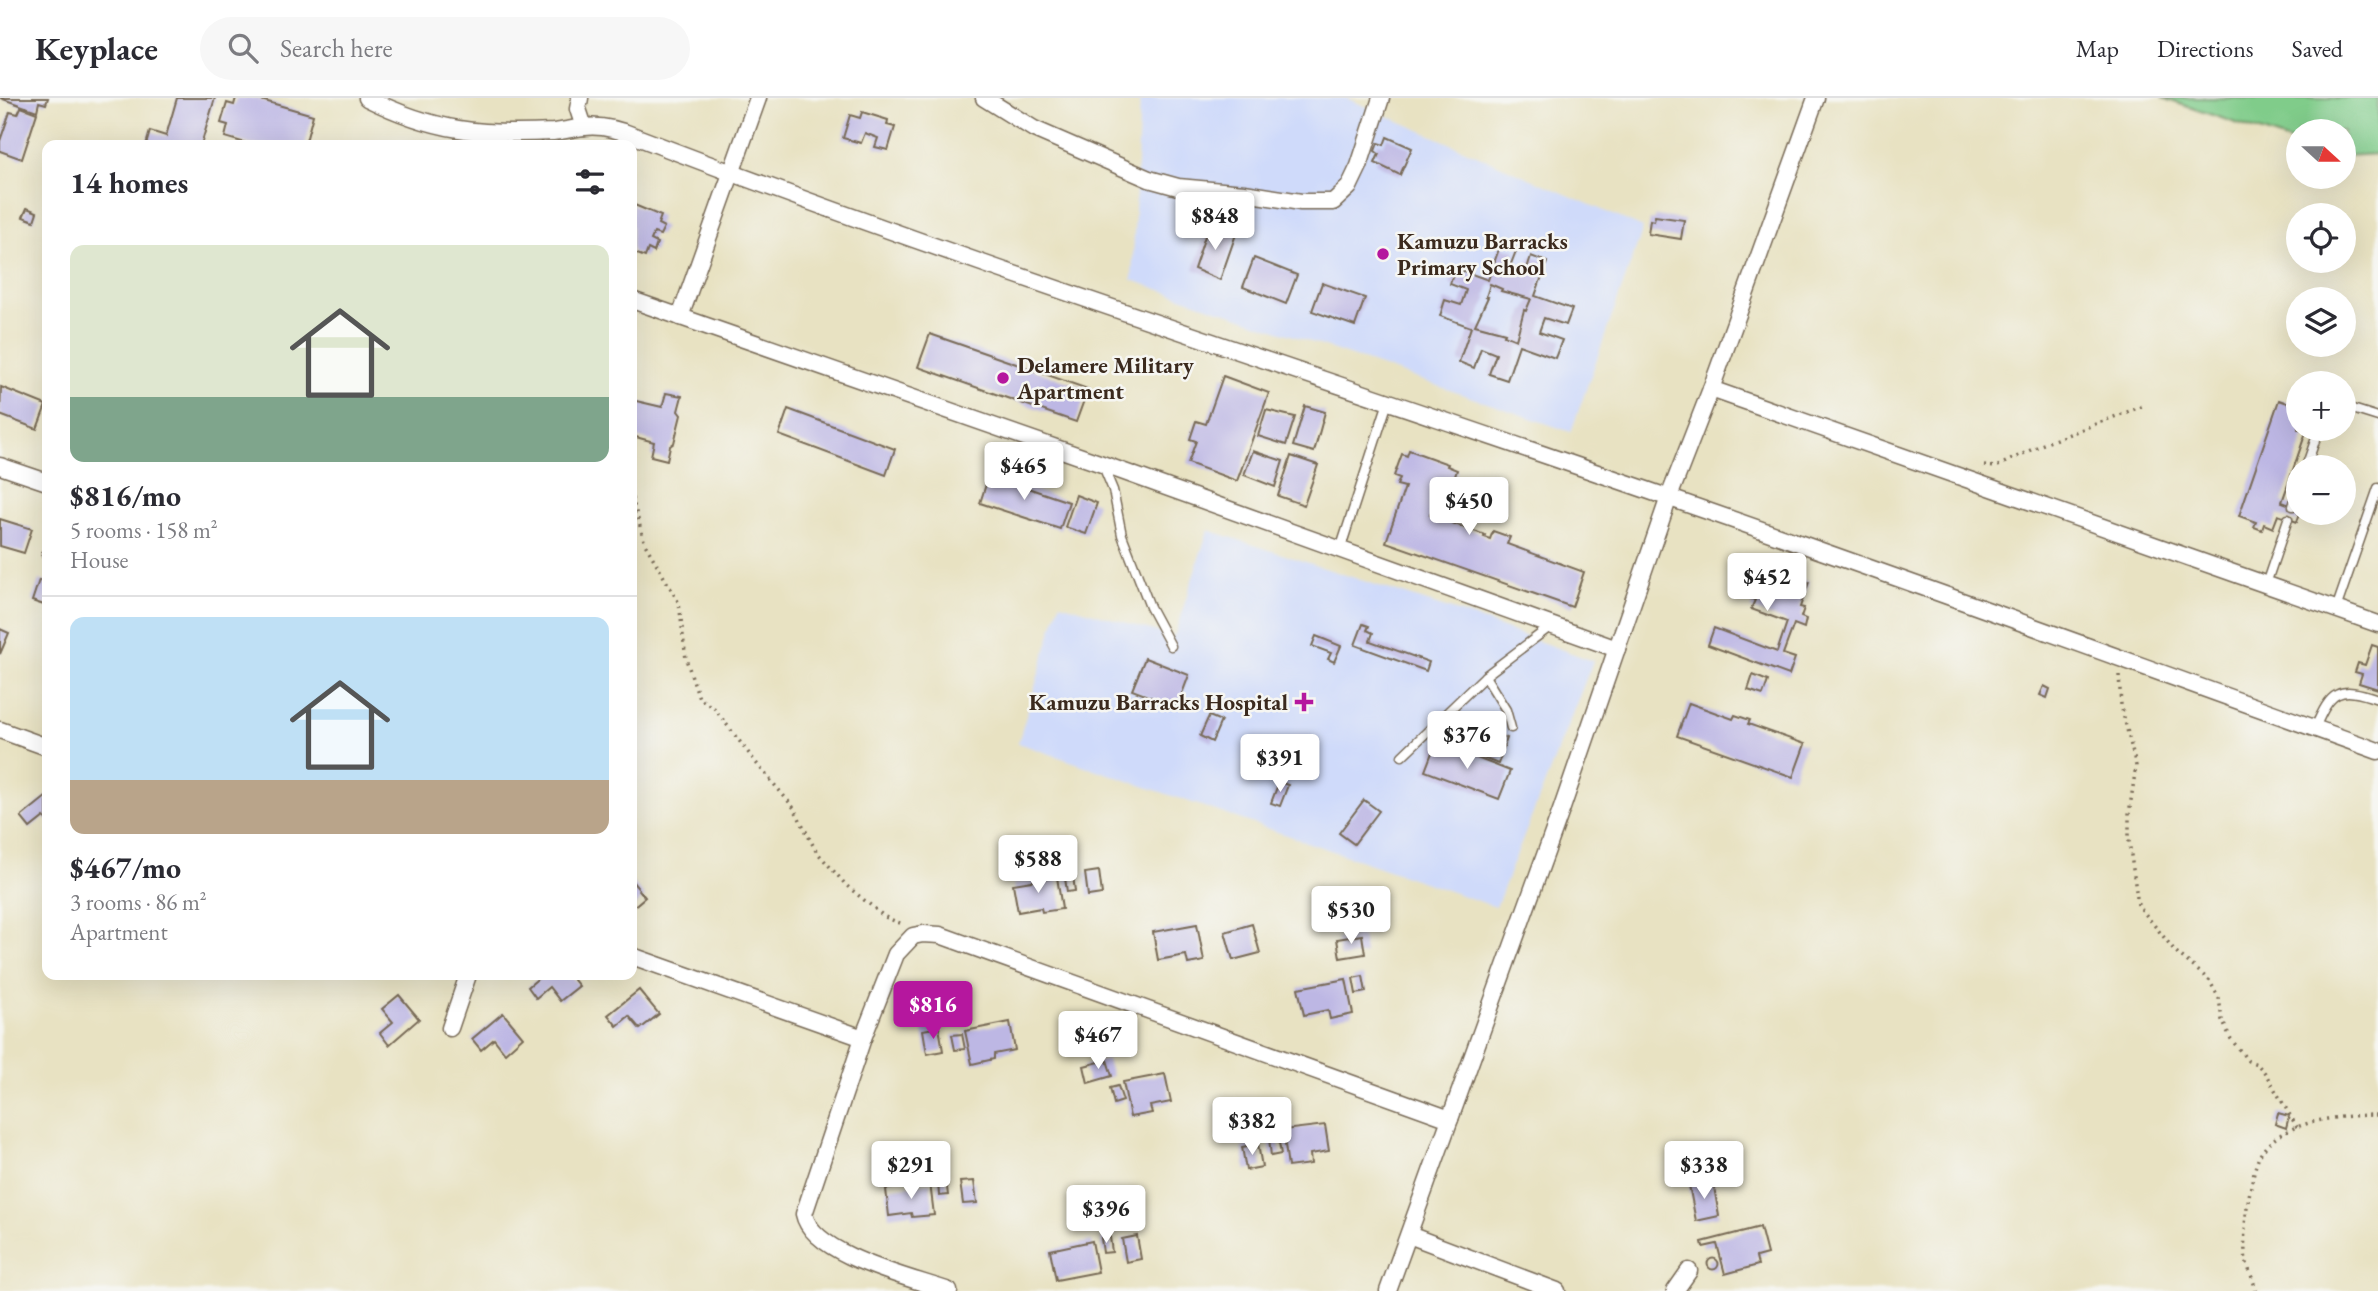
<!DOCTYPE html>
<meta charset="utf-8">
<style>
:root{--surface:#fff;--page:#f7f7f7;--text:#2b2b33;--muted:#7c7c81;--line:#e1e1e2;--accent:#b5179e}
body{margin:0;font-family:"EB Garamond",serif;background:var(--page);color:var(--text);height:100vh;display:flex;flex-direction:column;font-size:26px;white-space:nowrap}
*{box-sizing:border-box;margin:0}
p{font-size:23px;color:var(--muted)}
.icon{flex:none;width:38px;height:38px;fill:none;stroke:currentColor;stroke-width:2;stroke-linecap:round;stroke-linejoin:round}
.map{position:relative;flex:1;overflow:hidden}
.side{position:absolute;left:42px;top:42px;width:595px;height:840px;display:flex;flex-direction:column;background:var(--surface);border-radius:14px;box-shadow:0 7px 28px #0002}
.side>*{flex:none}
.needle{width:46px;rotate:111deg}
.buttons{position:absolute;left:2286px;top:21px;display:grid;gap:14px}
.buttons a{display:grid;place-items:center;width:70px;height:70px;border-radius:50%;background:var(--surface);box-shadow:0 7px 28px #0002;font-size:35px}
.price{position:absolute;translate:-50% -60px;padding:0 16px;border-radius:7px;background:#fff;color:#222;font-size:23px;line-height:46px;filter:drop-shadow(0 2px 4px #0008)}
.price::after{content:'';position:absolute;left:50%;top:42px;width:21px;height:16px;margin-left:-10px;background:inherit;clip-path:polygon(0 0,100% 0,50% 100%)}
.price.active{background:var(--accent);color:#fff}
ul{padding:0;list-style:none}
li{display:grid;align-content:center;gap:14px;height:371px;padding:0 28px}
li+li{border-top:2px solid var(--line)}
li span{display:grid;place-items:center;height:217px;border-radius:14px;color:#555}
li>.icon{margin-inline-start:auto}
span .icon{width:126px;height:126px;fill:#fffc;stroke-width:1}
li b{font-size:30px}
h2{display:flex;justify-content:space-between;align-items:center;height:84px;padding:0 28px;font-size:30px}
header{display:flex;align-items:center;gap:42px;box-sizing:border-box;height:98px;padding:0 35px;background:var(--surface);border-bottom:2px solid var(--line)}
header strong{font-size:33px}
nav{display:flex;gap:38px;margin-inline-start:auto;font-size:24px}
.search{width:490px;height:63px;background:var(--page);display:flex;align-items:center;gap:18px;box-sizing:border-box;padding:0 24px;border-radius:38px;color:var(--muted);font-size:26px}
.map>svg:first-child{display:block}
</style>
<header>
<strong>Keyplace</strong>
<div class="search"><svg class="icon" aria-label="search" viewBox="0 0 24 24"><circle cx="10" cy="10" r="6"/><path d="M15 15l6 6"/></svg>Search here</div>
<nav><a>Map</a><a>Directions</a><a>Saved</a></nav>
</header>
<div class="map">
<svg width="2378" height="1193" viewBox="0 0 2378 1193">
<rect width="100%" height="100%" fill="#f6f6f2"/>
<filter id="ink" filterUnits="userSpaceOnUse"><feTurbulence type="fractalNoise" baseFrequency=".0143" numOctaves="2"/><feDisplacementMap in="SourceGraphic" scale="14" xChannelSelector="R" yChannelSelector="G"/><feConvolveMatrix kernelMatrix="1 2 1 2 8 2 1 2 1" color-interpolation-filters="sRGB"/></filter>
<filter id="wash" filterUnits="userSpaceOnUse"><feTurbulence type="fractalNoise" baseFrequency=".00686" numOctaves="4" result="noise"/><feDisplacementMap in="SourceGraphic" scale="28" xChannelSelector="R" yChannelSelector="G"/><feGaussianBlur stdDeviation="1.57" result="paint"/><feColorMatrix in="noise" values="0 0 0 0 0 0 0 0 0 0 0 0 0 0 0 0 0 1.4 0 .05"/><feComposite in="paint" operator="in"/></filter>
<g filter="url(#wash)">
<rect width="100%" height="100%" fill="#e8e2c2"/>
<g fill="#cfdafa">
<polygon points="1140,0 1346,0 1643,130 1571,334 1132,182"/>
<polygon points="1208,432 1464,516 1593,563 1496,809 1018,645 1060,505 1174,539"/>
</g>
<polygon fill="#80cc8a" stroke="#5e7b54" stroke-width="2" points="2162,0 2378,0 2378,56 2343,58 2343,33 2298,33 2298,46"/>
<g id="blocks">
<g fill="#bdb7e4" fill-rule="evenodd">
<polygon points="0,0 48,0 46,6 39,4 37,13"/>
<polygon points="177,0 215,0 201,47 146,47 150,33 166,38"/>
<polygon points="236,0 254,0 313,17 305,47 252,47 225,39 228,27 221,25 227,5 234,7"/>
<polygon points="21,9 37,15 22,61 0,53 0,43 10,14 18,16"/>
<polygon points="862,14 888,22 887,27 895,29 888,52 875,49 878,40 865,35 861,45 843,40 850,17 860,20"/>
<polygon points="1387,39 1412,50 1400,77 1375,65 1379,56 1375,53 1378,45 1384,47"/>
<polygon points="632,106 661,118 658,126 664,129 660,137 654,135 651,142 657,145 654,154 648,151 645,159 632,154"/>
<polygon points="27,110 37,114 34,123 23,119"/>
<polygon points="1655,118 1684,122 1681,141 1648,136 1650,122 1654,123"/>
<polygon points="1209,126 1236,136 1220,182 1194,171"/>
<path d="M 1500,148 L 1516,153 L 1509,171 L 1525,177 L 1531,158 L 1547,164 L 1535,198 L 1572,211 L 1566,227 L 1544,220 L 1539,234 L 1562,242 L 1555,260 L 1519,247 L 1507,282 L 1489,276 L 1496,256 L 1481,250 L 1474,270 L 1459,264 L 1471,229 L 1440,218 L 1445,202 L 1461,207 L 1466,192 L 1450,186 L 1455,170 L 1488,182 ZM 1490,186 L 1502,191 L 1501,193 L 1531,201 L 1526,213 L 1524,212 L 1516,242 L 1504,237 L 1505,235 L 1475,227 L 1488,199 L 1486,199 Z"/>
<polygon points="1254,160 1297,177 1286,206 1243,189"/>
<polygon points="1322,185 1365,200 1355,228 1312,213"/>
<polygon points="930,236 1088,291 1076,324 918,269"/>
<polygon points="1223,278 1269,295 1237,383 1188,365 1196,343 1190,341 1196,323 1206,326"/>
<polygon points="1,289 46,307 37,331 0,317"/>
<polygon points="666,295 682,298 678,313 681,317 674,345 670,348 667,362 651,358 654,344 632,338 632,302 662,309"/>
<polygon points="2279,302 2296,308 2298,303 2298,331 2307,331 2282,404 2298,410 2298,415 2300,415 2297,424 2278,417 2273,430 2264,426 2262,432 2254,429 2256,424 2239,418"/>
<polygon points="1305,308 1325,314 1314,354 1293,348"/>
<polygon points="788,311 895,351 886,377 779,337"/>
<polygon points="1266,312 1295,319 1286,347 1258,338"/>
<polygon points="1409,352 1448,366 1447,368 1457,372 1447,402 1437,399 1430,417 1485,437 1484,439 1490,441 1493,433 1510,439 1507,446 1584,474 1572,509 1386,444 1405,389 1397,387 1400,380 1394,378 1402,356 1407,358"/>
<polygon points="1253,353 1283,363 1275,389 1244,377"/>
<polygon points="1291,358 1318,367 1304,407 1278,398"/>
<polygon points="989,377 1069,404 1060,431 980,405"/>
<polygon points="1076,397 1097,405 1086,436 1065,429"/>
<polygon points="0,421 32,431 24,455 0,448"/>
<polygon points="1741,460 1809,484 1800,509 1804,510 1801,519 1806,521 1804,530 1794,526 1783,556 1795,560 1789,577 1708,547 1714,530 1777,554 1787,524 1751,511 1755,502 1741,497 1745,486 1734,481"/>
<polygon points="39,482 47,485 47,508 32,503"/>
<polygon points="1363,526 1369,528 1367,532 1373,535 1370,543 1429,564 1426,573 1355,547"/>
<polygon points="0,531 9,535 0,556"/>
<polygon points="1316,538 1341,548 1334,564 1328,561 1331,555 1312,548"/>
<polygon points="2372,547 2378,549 2378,591 2359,585 2362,576 2355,574 2358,565 2365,567"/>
<polygon points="1145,560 1189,577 1177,609 1132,592"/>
<polygon points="1753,577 1768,583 1763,597 1748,592"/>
<polygon points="2044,588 2050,591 2047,600 2040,597"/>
<polygon points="1689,605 1733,621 1735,617 1750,622 1748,626 1805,646 1793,679 1677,638"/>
<polygon points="1209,618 1221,623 1212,644 1200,638"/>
<polygon points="1487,632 1507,640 1498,666 1478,658"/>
<polygon points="1436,644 1510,673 1499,701 1425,673"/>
<polygon points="1279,684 1288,687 1280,708 1271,705"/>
<polygon points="47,698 47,723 44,719 30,730 21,719"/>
<polygon points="1364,702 1379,713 1354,746 1339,735"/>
<polygon points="1099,773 1102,796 1088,798 1085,775"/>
<polygon points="1073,778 1075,793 1067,794 1065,780"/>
<polygon points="1057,779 1062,811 1042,814 1041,810 1018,814 1013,786"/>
<polygon points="632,783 645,799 632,810"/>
<polygon points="1197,826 1204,863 1188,866 1186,857 1158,862 1153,834"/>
<polygon points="1252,826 1260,855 1233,862 1225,834"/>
<polygon points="1362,837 1365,856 1340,860 1337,841"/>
<polygon points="542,877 570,877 579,888 560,903 549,889 536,900 528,889"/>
<polygon points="1363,878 1366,894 1356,896 1353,880"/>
<polygon points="1346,881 1353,916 1330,921 1328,912 1304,917 1298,890"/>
<polygon points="639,892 659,916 640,931 629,918 617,928 608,917"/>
<polygon points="399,897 419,921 389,947 380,935 393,924 382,911"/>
<polygon points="503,915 523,939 505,955 494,941 481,952 472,941"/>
<polygon points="1010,924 1015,952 994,956 994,961 972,966 965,933"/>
<polygon points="939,929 943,953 927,956 923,932"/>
<polygon points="962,936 965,951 955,952 952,937"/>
<polygon points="1107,962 1112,978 1088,985 1084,968"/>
<polygon points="1165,976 1171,1004 1150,1008 1152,1015 1130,1019 1123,984"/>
<polygon points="1118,988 1123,1003 1114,1006 1110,990"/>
<polygon points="2278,1015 2289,1018 2286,1030 2275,1026"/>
<polygon points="1325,1027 1329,1053 1310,1056 1311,1066 1288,1069 1283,1032"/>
<polygon points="1278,1039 1281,1056 1271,1058 1269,1040"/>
<polygon points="1258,1046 1262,1069 1246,1072 1242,1049"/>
<polygon points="946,1082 948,1097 939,1098 938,1083"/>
<polygon points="974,1083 977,1105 963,1106 960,1084"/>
<polygon points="1713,1083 1719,1118 1696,1123 1689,1087"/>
<polygon points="930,1085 934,1117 912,1119 911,1115 889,1118 886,1091"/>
<polygon points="1760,1129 1767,1156 1756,1159 1758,1167 1725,1176 1717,1146 1703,1149 1702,1144"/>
<polygon points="1137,1138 1141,1161 1126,1164 1122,1141"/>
<polygon points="1110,1139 1112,1154 1103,1155 1101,1140"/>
<polygon points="1092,1143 1098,1174 1056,1182 1050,1152"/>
<circle cx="1713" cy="1166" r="5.5"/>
</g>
</g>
</g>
<g filter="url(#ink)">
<use href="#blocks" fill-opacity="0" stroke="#786a57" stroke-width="2"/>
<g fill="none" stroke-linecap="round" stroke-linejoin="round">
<g stroke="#786a57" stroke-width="11">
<g id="service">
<polyline points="2343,308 2378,319"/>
<polyline points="1103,368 1113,392 1122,437 1150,509 1171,548"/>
<polyline points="2306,369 2319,331"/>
<polyline points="2293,408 2298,393"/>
<polyline points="1340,452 1388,304"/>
<polyline points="46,456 47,456"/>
<polyline points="2266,486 2288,421"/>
<polyline points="2336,511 2378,390"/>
<polyline points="1485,578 1506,612 1511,630"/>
<path d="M 2315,630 C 2331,593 2338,587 2378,601"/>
<polyline points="1402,658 1485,578 1551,528"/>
</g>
</g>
<g stroke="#786a57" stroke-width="19">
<g id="minor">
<path d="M 367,0 C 433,33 481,38 553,34 C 564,33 574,30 585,29 C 603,27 620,32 637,39 C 975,169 1322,279 1664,398 C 1903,480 2140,568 2378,653"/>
<polyline points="580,0 578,11 584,29"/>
<polyline points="984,0 1034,31 1149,81 1178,89 1244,95 1301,104 1333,104 1349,89 1359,68 1381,0"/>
<polyline points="632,202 1102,366 1617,551"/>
<polyline points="680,219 758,0"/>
<polyline points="1711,291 2378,526"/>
<polyline points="0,368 47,384"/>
<polyline points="0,632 47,649"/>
<polyline points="632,858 863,940"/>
<polyline points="450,930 468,877"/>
<polyline points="1409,1137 1557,1193"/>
<path d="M 949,1193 C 912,1180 812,1157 804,1116 L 863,940 L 896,856 L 913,838 L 923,836 L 940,837 L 1450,1021"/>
<polyline points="1388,1193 1562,710 1669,399 1711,291 1816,0"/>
<polyline points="1675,1193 1689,1173"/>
</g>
</g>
<g stroke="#786a57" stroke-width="3.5" stroke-dasharray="2 5" stroke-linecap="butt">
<polyline points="1984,368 1996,369 2041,347 2145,307"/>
<polyline points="632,400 645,446 679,505 686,561 699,600 714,610 757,666 794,710 816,753 847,788 885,819 902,826"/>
<polyline points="2119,577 2121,607 2136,668 2129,716 2129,743 2138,807 2175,853 2209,882 2219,900 2222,922 2231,941 2248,963 2257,966 2265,975 2297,1029"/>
<path d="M 2256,1193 C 2254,1183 2249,1173 2246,1162 C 2243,1146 2245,1115 2249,1098 C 2252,1084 2254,1069 2260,1057 C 2280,1022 2343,1017 2378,1017"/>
</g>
<use href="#service" stroke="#fff" stroke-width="8"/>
<use href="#minor" stroke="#fff" stroke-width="16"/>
</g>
</g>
<g fill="#b5179e" stroke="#f6f6f2" stroke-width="2.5">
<circle cx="1383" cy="156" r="7"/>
<circle cx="1003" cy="280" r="7"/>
<path d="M1300.5 593.5h7v7h7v7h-7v7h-7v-7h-7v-7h7z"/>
</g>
<g text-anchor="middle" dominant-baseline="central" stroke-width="5" stroke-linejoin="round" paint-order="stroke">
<g font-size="23" font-weight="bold" fill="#3b2a1e" stroke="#f6f6f2" text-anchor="start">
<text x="1397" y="143">Kamuzu Barracks<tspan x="1397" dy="26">Primary School</tspan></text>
<text x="1017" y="267">Delamere Military<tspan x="1017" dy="26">Apartment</tspan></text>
<text x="1288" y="604" text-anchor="end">Kamuzu Barracks Hospital</text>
</g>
</g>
</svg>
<div class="buttons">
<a><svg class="needle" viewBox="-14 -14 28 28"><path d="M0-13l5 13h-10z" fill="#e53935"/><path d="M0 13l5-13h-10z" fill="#7c7c81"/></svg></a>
<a><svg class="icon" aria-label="locate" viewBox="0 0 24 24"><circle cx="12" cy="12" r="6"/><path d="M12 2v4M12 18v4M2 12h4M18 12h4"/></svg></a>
<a><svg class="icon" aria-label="layers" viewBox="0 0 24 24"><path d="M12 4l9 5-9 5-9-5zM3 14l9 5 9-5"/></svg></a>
<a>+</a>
<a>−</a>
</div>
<b class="price" style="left:1215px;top:154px">$848</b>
<b class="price" style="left:1024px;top:404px">$465</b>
<b class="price" style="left:1469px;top:439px">$450</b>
<b class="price" style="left:1767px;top:515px">$452</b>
<b class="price" style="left:1467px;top:673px">$376</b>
<b class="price" style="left:1280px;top:696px">$391</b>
<b class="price" style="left:1038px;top:797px">$588</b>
<b class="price" style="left:1351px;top:848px">$530</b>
<b class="price active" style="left:933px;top:943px">$816</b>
<b class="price" style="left:1098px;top:973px">$467</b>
<b class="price" style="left:1252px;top:1059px">$382</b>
<b class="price" style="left:911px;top:1103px">$291</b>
<b class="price" style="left:1704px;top:1103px">$338</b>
<b class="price" style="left:1106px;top:1147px">$396</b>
<section class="side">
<h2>14 homes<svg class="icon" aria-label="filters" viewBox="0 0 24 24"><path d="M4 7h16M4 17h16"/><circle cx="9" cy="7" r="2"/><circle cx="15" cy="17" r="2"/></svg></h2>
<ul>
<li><span style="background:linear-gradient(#dfe7d0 70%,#7fa58c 0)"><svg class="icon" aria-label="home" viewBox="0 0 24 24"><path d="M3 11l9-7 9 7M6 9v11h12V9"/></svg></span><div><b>$816/mo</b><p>5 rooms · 158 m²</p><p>House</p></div></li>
<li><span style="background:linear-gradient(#bfe0f5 75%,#b9a48a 0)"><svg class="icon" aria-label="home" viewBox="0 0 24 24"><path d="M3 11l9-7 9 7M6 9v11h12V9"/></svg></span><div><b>$467/mo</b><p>3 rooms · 86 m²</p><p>Apartment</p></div></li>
</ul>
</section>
</div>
